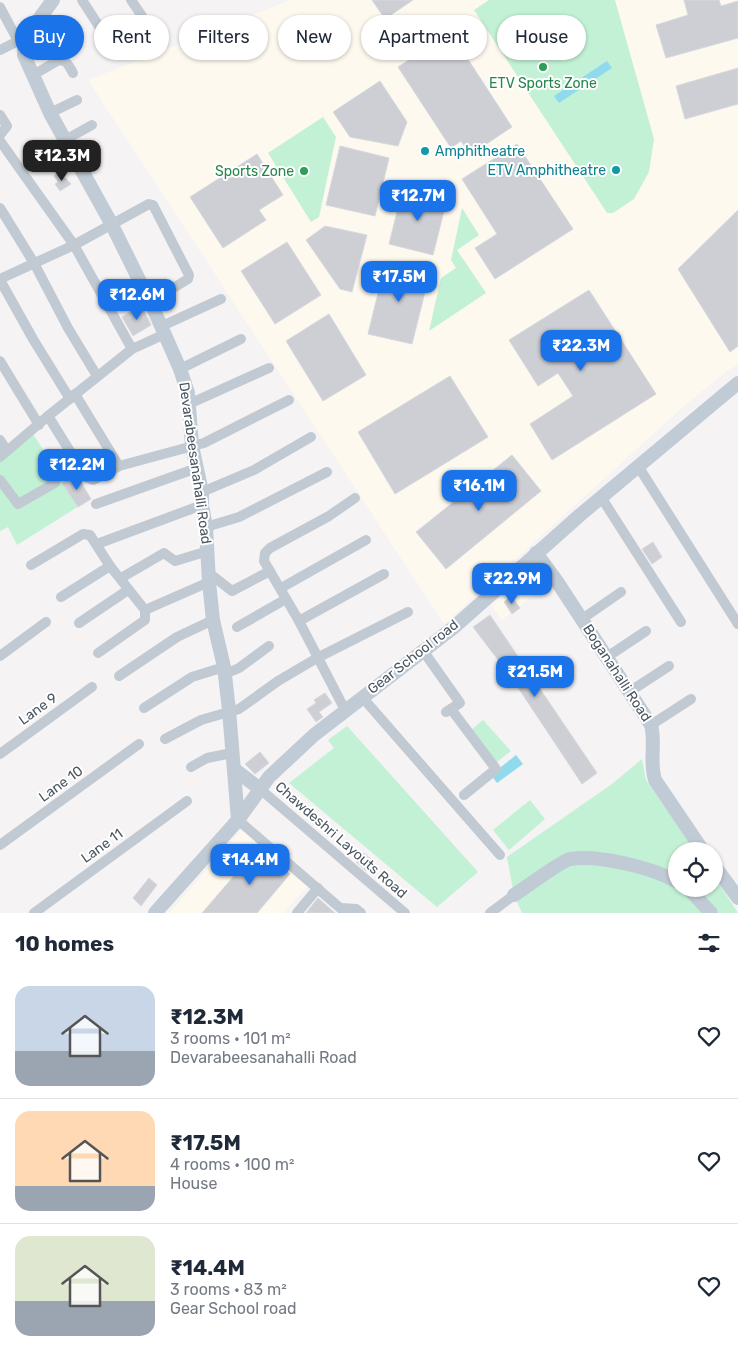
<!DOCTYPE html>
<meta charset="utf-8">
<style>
:root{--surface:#fff;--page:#f2f2f3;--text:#1f2937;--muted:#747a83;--line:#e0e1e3;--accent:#1a73e8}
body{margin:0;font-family:Rubik,sans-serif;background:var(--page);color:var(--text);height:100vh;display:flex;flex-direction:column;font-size:19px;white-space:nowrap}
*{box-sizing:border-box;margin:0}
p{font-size:16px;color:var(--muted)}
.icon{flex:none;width:28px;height:28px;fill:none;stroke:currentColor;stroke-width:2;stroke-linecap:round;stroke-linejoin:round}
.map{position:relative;height:913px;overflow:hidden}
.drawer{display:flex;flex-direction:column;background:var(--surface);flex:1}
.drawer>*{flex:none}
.guide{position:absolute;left:15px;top:15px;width:709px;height:45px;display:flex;gap:10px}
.fabs{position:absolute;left:668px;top:842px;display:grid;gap:10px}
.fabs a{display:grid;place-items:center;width:55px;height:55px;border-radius:50%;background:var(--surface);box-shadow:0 1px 4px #0004;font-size:25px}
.price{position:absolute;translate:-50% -42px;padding:0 11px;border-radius:10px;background:var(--accent);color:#fff;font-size:16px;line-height:32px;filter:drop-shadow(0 1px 2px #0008)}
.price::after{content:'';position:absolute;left:50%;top:30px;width:15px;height:11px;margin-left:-8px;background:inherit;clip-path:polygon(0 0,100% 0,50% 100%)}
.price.current{background:#222;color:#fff}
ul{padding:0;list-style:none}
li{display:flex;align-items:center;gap:15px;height:125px;padding:0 15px}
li+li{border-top:1px solid var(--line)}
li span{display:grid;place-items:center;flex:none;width:140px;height:100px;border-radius:15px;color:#555}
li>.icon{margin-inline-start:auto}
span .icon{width:60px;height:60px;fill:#fffc;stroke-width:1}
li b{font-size:21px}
h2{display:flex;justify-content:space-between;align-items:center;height:60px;padding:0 15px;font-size:21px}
.tag{padding:0 18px;border-radius:22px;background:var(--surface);box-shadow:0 1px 4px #0004;font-size:18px;line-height:45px}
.tag.current{background:var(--accent);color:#fff}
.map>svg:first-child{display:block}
</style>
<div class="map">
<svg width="738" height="913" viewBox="0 0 738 913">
<rect width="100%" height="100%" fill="#f5f3f3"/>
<g fill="#fdf9ef">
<polygon points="290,0 738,0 738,365 727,371 684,406 444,624 88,80"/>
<polygon points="533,570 544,587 502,620 491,605"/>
<polygon points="242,830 308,886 283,913 169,913"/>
</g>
<g fill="#c3f1d5">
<polygon points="489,0 615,0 654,139 649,172 634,199 613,213 607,213 474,10"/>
<polygon points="323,117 336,137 319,217 311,222 268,153"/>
<polygon points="462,208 479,235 457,250 486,293 429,331 441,278 456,268 451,260"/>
<polygon points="33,434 79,506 17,545 8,527 0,531 0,461"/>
<polygon points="483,720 511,751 493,765 470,731"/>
<polygon points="347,726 478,872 437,907 289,783 334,748 328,740"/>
<polygon points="642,759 646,780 696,851 676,851 676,889 714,889 714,876 738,913 522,913 514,895 507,857 612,784"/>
<polygon points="530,800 545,819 509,850 493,830"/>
</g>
<g fill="#90daee">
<polygon points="607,61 612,68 559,103 554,96"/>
<polygon points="516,755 523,764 497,783 491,775"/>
</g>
<g fill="#cdcfd5" stroke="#d7d9de">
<polygon points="372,0 413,0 385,19"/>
<polygon points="684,0 719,0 721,6 738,1 738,38 666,58 656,25 688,15"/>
<polygon points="451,33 512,127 470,155 461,141 451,148 398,67"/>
<polygon points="738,68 738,104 685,119 676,86"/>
<polygon points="380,81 407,122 398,146 350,137 333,112"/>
<polygon points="517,144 573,229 495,279 475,248 497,234 462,179"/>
<polygon points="340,146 389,158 375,216 326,205"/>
<polygon points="257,154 283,195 259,210 266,220 223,248 190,197"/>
<polygon points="60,172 71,184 60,191 55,184 58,182 54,176"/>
<polygon points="403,188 447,199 433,255 389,244"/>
<polygon points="738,210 738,346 730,352 678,269"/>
<polygon points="325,226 367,235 352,292 340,289 306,240"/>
<polygon points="287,242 321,295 275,324 241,271"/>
<polygon points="386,261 430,272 412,344 368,334"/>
<polygon points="589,290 656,394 552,460 530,424 573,396 558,373 538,386 509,340"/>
<polygon points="141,305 151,325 133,336 122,317"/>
<polygon points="329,314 366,375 323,401 286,341"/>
<polygon points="450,376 488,437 395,494 358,432"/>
<polygon points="512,455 541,491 446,569 416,532"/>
<polygon points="76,474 91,499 78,507 62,483"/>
<polygon points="653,542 662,557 652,564 642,549"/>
<polygon points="511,596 520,608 512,614 504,602"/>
<polygon points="490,615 597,773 582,784 511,677 473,627"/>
<polygon points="325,693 332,703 319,712 323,717 316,722 307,709 316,703 314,700"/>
<polygon points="260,752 269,763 255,774 245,764"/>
<polygon points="259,847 290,874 257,913 202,913"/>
<polygon points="364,853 374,862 366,871 356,862"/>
<polygon points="149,878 157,885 141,906 133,898"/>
<polygon points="318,898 335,913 306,913"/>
</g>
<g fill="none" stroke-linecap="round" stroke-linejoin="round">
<g stroke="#c1cad2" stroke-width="10">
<polyline points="82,0 115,51"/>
<polyline points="131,0 144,19"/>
<polyline points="0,7 17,39"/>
<polyline points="0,50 24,38"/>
<path d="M 33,75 L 59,60 C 67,60 69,66 73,73"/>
<polyline points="50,113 77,100"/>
<polyline points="0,115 7,126 0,135"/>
<polyline points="65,140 92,125"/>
<polyline points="0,141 74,245 132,349"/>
<polyline points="0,208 34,263 68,328 97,376"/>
<polyline points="0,279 74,245 149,204 153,205 189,275 188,279 150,302"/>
<polyline points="0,280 33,339 70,399"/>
<polyline points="162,326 221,299"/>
<polyline points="0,361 39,425"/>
<polyline points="180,369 241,339"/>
<polyline points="75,394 119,466"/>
<polyline points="189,404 269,368"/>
<polyline points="48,416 86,477 93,480 119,466 204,443 289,400"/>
<polyline points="0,440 7,451"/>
<polyline points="0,457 48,416 132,349 165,334"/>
<polyline points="638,466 738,624"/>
<polyline points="0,480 18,504 55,483"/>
<polyline points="202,492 254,470 311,437"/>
<polyline points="601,497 681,622"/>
<polyline points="96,504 197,468"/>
<polyline points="206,527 239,517 327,472"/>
<polyline points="97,544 202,505"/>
<polyline points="31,565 83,534 90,535 110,566 145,610 145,620 98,653"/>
<polyline points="209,573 232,591 270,571"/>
<polyline points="121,578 164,553 175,561 208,551"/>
<polyline points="281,588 366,540"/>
<polyline points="61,597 110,566"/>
<polyline points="145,610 209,582"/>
<polyline points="582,619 621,592"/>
<polyline points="299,621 384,574"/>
<polyline points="79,623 128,590"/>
<polyline points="237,627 286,599"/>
<polyline points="424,652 460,703 446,712"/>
<polyline points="0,656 46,622"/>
<polyline points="607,657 646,631"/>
<polyline points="225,674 239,668 269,646"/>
<polyline points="119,676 177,637 213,620"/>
<polyline points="629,692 669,666"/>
<polyline points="362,697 500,855"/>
<polyline points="144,708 192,677 224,667"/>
<polyline points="451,709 496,769 464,795"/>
<polyline points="345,710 299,621 264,561 265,553 270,548 329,516 355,498"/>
<polyline points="651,725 691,699"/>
<polyline points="165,739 201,720 239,709 278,681 317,658 408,612"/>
<polyline points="0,754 92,687"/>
<polyline points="191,767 207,758 232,753"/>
<polyline points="260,789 405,913"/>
<polyline points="238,820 346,913"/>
<polyline points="0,845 139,744"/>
<polyline points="341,908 356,909 361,913"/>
<polyline points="34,913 187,801"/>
<polyline points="297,913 318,888"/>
<polyline points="490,913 514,895"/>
</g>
<g stroke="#c1cbd6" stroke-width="14">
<polyline points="53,0 25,38 24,55 50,113 111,223 154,310 180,369 188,393 192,446 202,492 202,505 206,527 209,582 213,620 224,667 229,710 238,820"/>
<path d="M 536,553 L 558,583 L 651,725 C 656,743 649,760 655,780 L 703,851"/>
<polyline points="234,769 260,789"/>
<polyline points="714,865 738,898"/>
<polyline points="689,889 711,913"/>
<path d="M 514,895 C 525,888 561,861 570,859 C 598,854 652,868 676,881"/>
<polyline points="155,913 238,820 269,777 314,735 453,628 580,515 738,383"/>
</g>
</g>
<g fill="#2e9e5b" stroke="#fff" stroke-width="2">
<circle cx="543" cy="67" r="5"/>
<circle cx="304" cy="171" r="5"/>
</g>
<g fill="#0f9aa8" stroke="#fff" stroke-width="2">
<circle cx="425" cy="151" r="5"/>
<circle cx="616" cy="170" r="5"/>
</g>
<g text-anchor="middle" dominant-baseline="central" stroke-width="4" stroke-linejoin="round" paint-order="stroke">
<g font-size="14" fill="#27864d" stroke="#fff">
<text x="543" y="83">ETV Sports Zone</text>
<text x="294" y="171" text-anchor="end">Sports Zone</text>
</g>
<g font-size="14" fill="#0d838f" stroke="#fff" text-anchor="start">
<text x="435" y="151">Amphitheatre</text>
<text x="606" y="170" text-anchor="end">ETV Amphitheatre</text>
</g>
<g font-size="14" fill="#4a5661" stroke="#fff">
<text transform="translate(195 463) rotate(82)">Devarabeesanahalli Road</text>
<text transform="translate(413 657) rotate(-38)">Gear School road</text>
<text transform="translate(617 673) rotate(57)">Boganahalli Road</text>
<text transform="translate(38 709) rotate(-36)">Lane 9</text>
<text transform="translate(61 784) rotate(-36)">Lane 10</text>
<text transform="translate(341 840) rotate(41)">Chawdeshri Layouts Road</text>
<text transform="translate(102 846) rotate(-36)">Lane 11</text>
</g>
</g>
</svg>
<div class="fabs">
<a><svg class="icon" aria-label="locate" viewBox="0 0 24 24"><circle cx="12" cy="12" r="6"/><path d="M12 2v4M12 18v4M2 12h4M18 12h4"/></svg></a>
</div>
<b class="price current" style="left:62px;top:182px">₹12.3M</b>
<b class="price" style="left:418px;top:222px">₹12.7M</b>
<b class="price" style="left:399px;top:303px">₹17.5M</b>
<b class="price" style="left:137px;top:321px">₹12.6M</b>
<b class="price" style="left:581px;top:372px">₹22.3M</b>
<b class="price" style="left:77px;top:491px">₹12.2M</b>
<b class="price" style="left:479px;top:512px">₹16.1M</b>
<b class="price" style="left:512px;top:605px">₹22.9M</b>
<b class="price" style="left:535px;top:698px">₹21.5M</b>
<b class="price" style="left:250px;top:886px">₹14.4M</b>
<div class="guide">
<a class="tag current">Buy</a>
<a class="tag">Rent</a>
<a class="tag">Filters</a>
<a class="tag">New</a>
<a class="tag">Apartment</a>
<a class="tag">House</a>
</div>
</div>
<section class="drawer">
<h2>10 homes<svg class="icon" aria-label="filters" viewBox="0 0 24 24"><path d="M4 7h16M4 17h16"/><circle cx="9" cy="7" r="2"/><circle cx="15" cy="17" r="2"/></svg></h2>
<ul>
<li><span style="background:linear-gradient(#c9d6e8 65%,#9aa5b1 0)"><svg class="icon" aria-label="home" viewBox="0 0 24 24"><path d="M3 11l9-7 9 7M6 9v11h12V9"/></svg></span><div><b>₹12.3M</b><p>3 rooms · 101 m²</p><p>Devarabeesanahalli Road</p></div><svg class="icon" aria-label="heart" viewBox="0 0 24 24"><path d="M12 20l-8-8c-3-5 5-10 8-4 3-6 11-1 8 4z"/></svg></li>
<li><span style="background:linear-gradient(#ffd9b3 75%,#9aa5b1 0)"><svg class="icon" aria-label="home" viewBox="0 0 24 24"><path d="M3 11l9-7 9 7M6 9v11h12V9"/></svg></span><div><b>₹17.5M</b><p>4 rooms · 100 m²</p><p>House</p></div><svg class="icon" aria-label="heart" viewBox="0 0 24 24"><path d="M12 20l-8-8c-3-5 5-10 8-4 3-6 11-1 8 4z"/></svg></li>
<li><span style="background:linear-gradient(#dfe7d0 65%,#9aa5b1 0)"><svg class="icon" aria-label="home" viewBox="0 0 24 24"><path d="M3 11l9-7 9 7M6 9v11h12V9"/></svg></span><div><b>₹14.4M</b><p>3 rooms · 83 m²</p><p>Gear School road</p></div><svg class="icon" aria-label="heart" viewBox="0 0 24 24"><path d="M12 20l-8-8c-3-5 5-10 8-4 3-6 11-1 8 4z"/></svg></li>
</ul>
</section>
